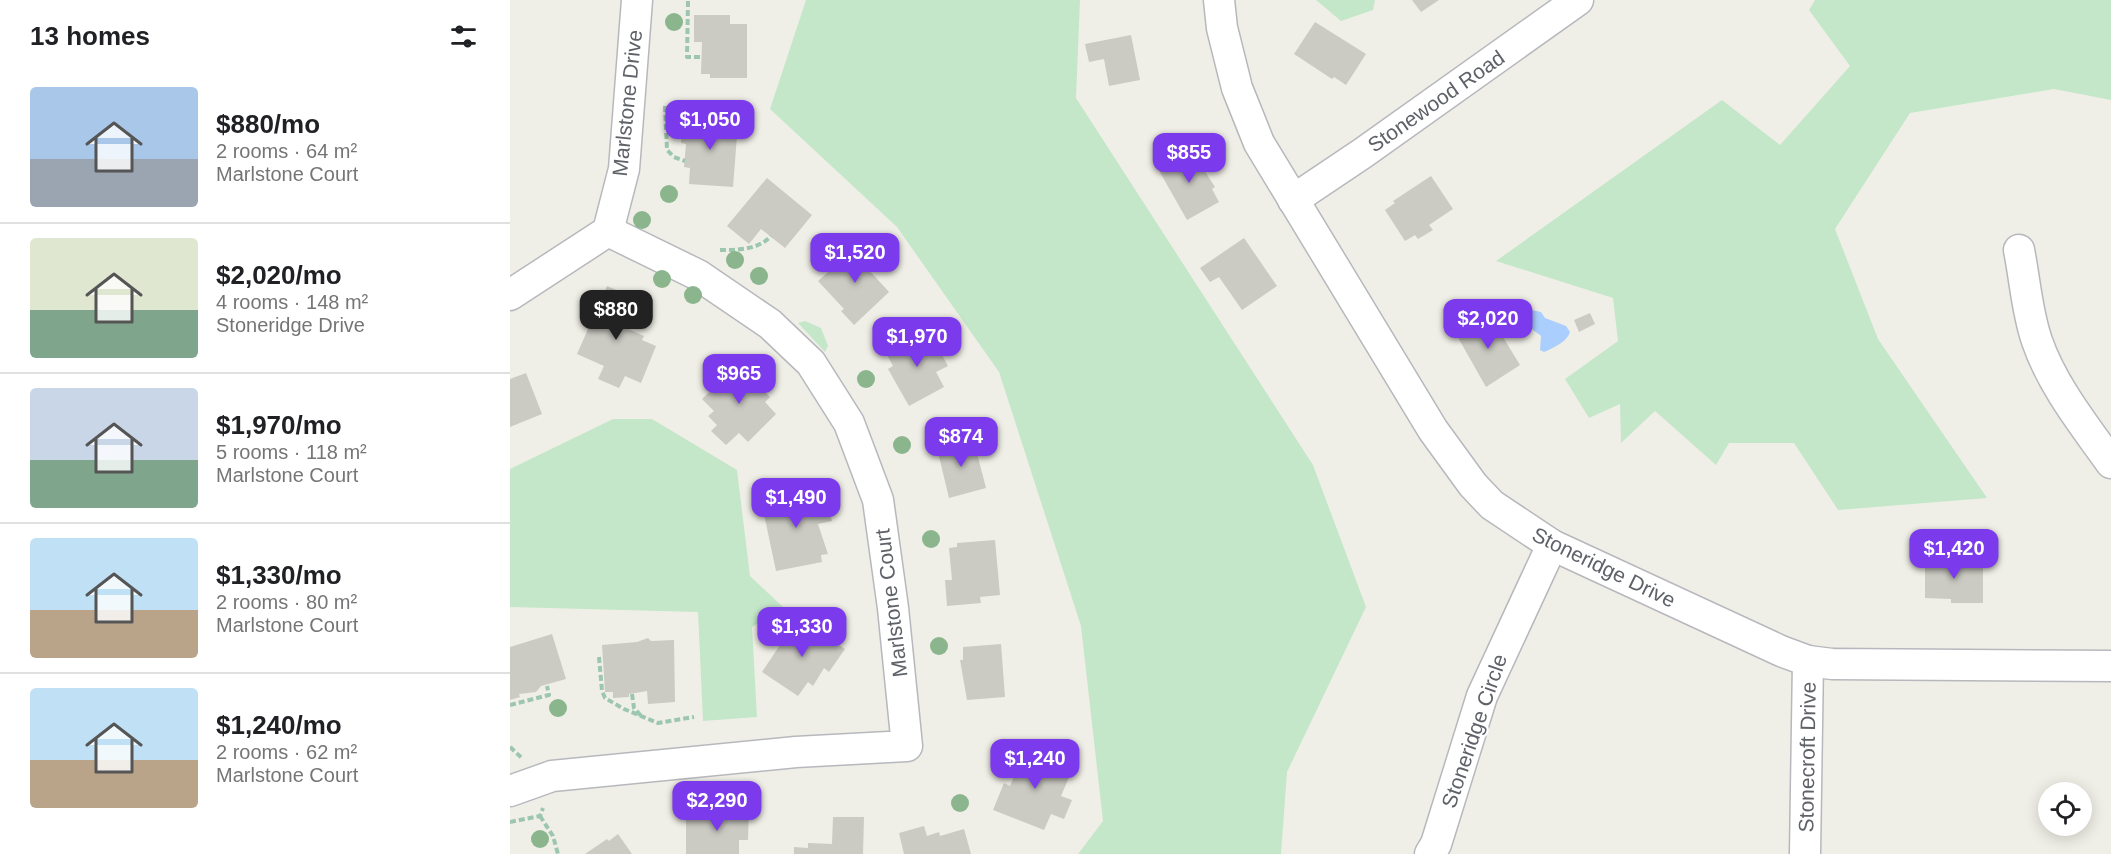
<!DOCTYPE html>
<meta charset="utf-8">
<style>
:root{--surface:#fff;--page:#f2f2f2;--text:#202124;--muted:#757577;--line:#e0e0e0;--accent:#7c3aed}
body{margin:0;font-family:Helvetica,sans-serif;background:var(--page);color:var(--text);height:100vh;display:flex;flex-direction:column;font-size:22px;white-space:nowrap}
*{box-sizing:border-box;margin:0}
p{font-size:20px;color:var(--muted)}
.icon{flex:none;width:33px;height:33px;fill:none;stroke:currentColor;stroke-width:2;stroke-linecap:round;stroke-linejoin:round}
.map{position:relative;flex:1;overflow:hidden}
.side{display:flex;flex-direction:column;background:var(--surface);width:510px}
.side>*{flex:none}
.buttons{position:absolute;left:1528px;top:782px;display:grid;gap:12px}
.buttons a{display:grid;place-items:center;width:54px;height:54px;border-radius:50%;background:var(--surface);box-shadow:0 3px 15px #0003;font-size:30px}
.price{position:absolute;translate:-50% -51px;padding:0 14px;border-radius:12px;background:var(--accent);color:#fff;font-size:20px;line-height:39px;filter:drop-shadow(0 2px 3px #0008)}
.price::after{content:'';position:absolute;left:50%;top:36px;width:18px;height:14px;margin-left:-9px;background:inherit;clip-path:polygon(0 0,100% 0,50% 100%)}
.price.selected{background:#222;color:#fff}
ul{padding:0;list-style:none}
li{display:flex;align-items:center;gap:18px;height:150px;padding:0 30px}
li+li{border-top:2px solid var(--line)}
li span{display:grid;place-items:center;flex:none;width:168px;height:120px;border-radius:6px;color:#555}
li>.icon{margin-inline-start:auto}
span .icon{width:72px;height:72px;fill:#fffc;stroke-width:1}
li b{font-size:26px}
h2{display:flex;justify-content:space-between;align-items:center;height:72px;padding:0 30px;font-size:26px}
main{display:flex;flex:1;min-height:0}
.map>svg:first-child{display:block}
</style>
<main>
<section class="side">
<h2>13 homes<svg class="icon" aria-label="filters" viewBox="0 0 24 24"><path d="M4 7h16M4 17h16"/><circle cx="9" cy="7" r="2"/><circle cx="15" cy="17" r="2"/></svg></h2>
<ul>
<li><span style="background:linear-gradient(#a9c7e8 60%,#9aa5b1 0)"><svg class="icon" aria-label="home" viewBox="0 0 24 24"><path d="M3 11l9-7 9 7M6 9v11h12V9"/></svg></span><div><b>$880/mo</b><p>2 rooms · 64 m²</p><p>Marlstone Court</p></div></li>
<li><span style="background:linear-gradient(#dfe7d0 60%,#7fa58c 0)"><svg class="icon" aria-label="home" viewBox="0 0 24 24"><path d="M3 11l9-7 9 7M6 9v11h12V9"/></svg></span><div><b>$2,020/mo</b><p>4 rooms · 148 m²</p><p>Stoneridge Drive</p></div></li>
<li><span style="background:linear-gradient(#c9d6e8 60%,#7fa58c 0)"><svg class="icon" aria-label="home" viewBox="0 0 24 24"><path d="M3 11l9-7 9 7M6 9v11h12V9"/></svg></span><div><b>$1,970/mo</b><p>5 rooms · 118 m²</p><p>Marlstone Court</p></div></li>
<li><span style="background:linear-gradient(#bfe0f5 60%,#b9a48a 0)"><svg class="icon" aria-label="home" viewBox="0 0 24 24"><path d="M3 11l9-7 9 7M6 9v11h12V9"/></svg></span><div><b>$1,330/mo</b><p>2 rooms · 80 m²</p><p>Marlstone Court</p></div></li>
<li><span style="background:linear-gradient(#bfe0f5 60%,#b9a48a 0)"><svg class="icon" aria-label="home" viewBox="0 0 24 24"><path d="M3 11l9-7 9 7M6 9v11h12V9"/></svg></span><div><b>$1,240/mo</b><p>2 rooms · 62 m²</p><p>Marlstone Court</p></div></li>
</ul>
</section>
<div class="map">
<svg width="1601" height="854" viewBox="0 0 1601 854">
<rect width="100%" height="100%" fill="#f0efe7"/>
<g fill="#c4e7c9">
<polygon points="296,0 570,0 566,98 803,465 856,607 777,772 771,854 568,854 593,821 571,626 489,372 387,227 260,109"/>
<polygon points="806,0 865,0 863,10 831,21"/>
<polygon points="1305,0 1601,0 1601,100 1544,89 1400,113 1325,229 1368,339 1477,498 1328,510 1284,443 1219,443 1206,465 1145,411 1111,443 1110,404 1079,418 1055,379 1108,341 1103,298 986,261 1212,100 1270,145 1340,66 1299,10"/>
<polygon points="295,321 311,328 318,346 315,352 288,323"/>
<polygon points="103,419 142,419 227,470 240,576 274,608 242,627 247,717 193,721 188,612 0,607 0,469"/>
</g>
<path fill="#aacefd" d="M 1021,310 L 1031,312 L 1035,318 L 1056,326 L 1060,332 C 1057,342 1043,348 1034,352 L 1030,350 L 1031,336 L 1014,323 L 1014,316 Z"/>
<g fill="#cbcac3">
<polygon points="902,0 929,0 911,12"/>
<polygon points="184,15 220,15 220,24 237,24 237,78 200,78 200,74 191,74 192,42 184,42"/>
<polygon points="805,22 856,54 836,85 824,77 822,79 784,54"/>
<polygon points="621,35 630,80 599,86 594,59 579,62 575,44"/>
<polygon points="173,118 228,123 223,187 179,184 180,168 174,167 176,144 171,143"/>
<polygon points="680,148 705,187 702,189 709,202 677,220 647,167"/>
<polygon points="921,176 943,209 919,225 923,230 908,239 905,235 895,241 875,210 885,203 883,201"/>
<polygon points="257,178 302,215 275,248 251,229 239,244 217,226"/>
<polygon points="734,238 767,286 732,310 709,277 700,282 690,268"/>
<polygon points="351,243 367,259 357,268 379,292 344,325 331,311 334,309 308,281"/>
<polygon points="97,286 129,300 116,328 134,336 132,340 146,346 131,383 115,376 109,388 88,379 94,366 67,354"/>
<polygon points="1080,313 1085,324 1069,332 1064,320"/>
<polygon points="979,314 1010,365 976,387 946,334"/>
<polygon points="419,330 438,366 426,372 434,387 399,406 378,369 383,366 376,353"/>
<polygon points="232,360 251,380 247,384 260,397 255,402 266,414 238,442 229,433 216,445 201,431 207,425 198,416 204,411 192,399"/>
<polygon points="16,373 32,414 0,427 0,379"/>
<polygon points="463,438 476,488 439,498 427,448"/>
<polygon points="315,491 322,521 308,524 318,554 311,555 312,562 266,571 251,500 285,493 286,498"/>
<polygon points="485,540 490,595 470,597 471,603 437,606 435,580 442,580 439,548 447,547 447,543"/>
<polygon points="1415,554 1429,554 1434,562 1473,562 1473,603 1441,603 1441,599 1415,598"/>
<polygon points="288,618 335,649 319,672 314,668 303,686 298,682 288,696 252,672"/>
<polygon points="42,634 56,679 31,686 26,692 9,694 10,697 0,700 0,647"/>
<polygon points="138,638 141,641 164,640 165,702 138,704 137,691 119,694 119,697 103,698 103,692 95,692 92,645 127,642"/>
<polygon points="491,644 495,697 457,700 450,660 453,660 453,647"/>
<polygon points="511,747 563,768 551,796 562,800 554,819 541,814 534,830 483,810 494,783 500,786 507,769 503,767"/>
<polygon points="215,806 239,807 238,840 229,840 229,854 176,854 176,820 180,820 180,812 195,812 195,817 214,817"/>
<polygon points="323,817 354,817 353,854 284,854 284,847 298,848 298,843 322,844"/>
<polygon points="414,826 417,836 429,832 430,836 454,829 461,854 394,854 389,833"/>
<polygon points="108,834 122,854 75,854 97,839 99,841"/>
</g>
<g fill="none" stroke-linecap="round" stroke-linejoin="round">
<g stroke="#b7b8bd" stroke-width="33">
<g id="minor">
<polyline points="709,0 712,28 727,88 749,143 923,430 963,485 982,505 1042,545 1271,651 1298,661 1322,664 1601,666"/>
<polyline points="783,200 853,153 1068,0"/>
<path d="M 1509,250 C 1515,280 1517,313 1527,341 C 1542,385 1574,425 1601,463"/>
<polyline points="0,295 98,231 114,169 127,0"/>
<polyline points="0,791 42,776 286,752 397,746 383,608 368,500 339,423 301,363 260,324 188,275 98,231"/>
<polyline points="920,854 926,844 972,696 1042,545"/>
<polyline points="1295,854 1298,661"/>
</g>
</g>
<g stroke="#9cc6ae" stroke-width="4" stroke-dasharray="6 3" stroke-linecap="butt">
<polyline points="178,1 177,57 192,57"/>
<polyline points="155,106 157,150 164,157 175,161"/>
<path d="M 210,250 C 228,250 248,250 261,236"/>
<polyline points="89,657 92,691 95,698 114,709 148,723 184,717"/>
<polyline points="122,694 124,708 132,717"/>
<polyline points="0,705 39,695 37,686"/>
<polyline points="0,747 13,759"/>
<polyline points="30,816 43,836 48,854"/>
<polyline points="0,822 30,816 33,808"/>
</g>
<use href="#minor" stroke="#fff" stroke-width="30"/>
</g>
<g fill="#8ab58d">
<circle cx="164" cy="22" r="9"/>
<circle cx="159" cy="194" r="9"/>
<circle cx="132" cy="220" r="9"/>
<circle cx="225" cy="260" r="9"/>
<circle cx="249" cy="276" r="9"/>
<circle cx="152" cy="279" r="9"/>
<circle cx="183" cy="295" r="9"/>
<circle cx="356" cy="379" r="9"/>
<circle cx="392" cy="445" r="9"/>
<circle cx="421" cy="539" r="9"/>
<circle cx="429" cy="646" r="9"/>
<circle cx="48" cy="708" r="9"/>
<circle cx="450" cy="803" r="9"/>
<circle cx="30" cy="839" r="9"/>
</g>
<g text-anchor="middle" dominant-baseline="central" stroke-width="4.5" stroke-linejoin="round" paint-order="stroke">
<g font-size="21" fill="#5e6167" stroke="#fff">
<text transform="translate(926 101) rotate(-35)">Stonewood Road</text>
<text transform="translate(117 103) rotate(-84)">Marlstone Drive</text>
<text transform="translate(1094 567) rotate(26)">Stoneridge Drive</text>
<text transform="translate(381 603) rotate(-97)">Marlstone Court</text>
<text transform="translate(964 731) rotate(-71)">Stoneridge Circle</text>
<text transform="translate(1297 757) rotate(-89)">Stonecroft Drive</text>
</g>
</g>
</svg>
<div class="buttons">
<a><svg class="icon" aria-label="locate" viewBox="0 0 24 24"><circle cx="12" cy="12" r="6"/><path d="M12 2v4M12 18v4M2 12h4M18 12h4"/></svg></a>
</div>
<b class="price" style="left:200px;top:151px">$1,050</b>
<b class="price" style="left:679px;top:184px">$855</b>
<b class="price" style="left:345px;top:284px">$1,520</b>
<b class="price selected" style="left:106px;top:341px">$880</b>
<b class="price" style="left:978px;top:350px">$2,020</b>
<b class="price" style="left:407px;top:368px">$1,970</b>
<b class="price" style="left:229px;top:405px">$965</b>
<b class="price" style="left:451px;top:468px">$874</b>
<b class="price" style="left:286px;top:529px">$1,490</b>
<b class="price" style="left:1444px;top:580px">$1,420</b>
<b class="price" style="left:292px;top:658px">$1,330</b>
<b class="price" style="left:525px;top:790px">$1,240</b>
<b class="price" style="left:207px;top:832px">$2,290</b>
</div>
</main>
